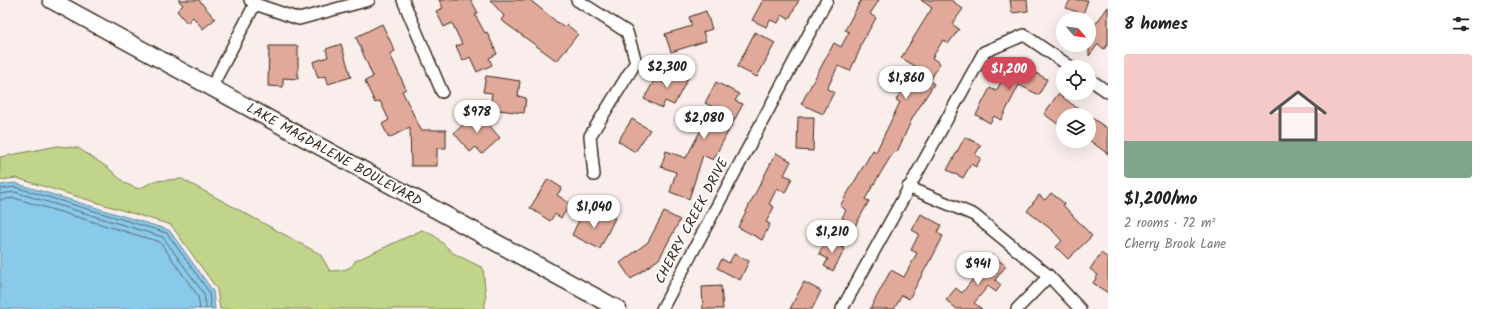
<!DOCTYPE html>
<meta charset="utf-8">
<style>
:root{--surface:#fff;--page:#f6f6f6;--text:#222;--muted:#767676;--line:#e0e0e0;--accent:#d1495b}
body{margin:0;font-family:Kalam,sans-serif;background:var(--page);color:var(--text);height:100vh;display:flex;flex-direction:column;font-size:15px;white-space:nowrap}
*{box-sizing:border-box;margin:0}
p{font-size:13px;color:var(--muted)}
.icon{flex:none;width:22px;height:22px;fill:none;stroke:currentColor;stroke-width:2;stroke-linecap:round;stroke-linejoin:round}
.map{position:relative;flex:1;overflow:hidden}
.panel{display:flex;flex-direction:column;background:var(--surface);width:380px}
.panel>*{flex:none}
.needle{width:26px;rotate:118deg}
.fabs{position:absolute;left:1056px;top:12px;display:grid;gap:8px}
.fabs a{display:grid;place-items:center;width:40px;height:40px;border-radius:50%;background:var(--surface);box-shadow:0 4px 16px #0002;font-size:20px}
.price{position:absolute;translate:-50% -34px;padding:0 9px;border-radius:14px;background:#fff;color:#222;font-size:13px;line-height:26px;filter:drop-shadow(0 1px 2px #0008)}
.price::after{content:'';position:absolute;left:50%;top:24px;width:12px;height:9px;margin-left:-6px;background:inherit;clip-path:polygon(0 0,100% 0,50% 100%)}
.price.active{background:var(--accent);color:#fff}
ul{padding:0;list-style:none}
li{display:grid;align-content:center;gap:8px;height:212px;padding:0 16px}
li+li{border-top:1px solid var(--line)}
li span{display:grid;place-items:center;height:124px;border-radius:4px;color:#555}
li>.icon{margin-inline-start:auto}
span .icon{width:72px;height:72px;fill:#fffc;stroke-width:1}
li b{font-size:17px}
h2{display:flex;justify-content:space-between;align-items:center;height:48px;padding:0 16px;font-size:17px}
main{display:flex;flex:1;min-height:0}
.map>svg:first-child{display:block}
</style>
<main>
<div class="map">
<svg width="1108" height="309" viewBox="0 0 1108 309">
<rect width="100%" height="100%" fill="#f9eeeb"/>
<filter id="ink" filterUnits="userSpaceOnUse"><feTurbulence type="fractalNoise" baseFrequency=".025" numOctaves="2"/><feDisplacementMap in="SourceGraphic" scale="8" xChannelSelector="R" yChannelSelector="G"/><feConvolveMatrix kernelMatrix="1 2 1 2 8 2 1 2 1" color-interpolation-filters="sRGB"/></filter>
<g filter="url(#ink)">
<path fill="#c0d58a" stroke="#7e8054" d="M 58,146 L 78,148 L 107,167 L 126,184 L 139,189 L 154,181 L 182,179 L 320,254 L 330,271 C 339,270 352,271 355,261 L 422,230 L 435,236 L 453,253 L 483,268 L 486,299 L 484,309 L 220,309 L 217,289 L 171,225 L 16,178 L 0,180 L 0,157 Z"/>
<polygon fill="#89c9ea" stroke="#6a8998" points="15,183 169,230 213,291 215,309 0,309 0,185"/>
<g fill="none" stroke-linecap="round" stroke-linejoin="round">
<g stroke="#5a6a70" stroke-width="1">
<polyline points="0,189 15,187 167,233 209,292 211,309"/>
<polyline points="0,194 15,192 163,237 204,294 206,309"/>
<polyline points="0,200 14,198 160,242 198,296 200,309"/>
</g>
</g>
<g fill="#e1a99a" stroke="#3b2a1e">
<polygon points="178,0 199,0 215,19 203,29 193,17 187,23 177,11 183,5"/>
<polygon points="439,0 471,0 478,13 475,15 485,33 487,32 497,54 489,58 492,65 477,72 470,57 463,61 456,46 462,44 452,23 444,27 436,11 443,8"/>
<polygon points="490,0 530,0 563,27 566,24 578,34 557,61 501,20 504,16"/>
<polygon points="763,0 799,0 789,19 782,15 778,23 770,20 766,27 752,20"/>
<polygon points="861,0 879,0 870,14 876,18 860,46 861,47 850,71 838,66 827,89 834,92 823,114 801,104 834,43 841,47 849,32 845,30"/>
<polygon points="921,0 951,0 963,9 952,24 959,29 948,44 943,40 932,58 940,63 930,81 934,84 913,117 897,152 894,151 865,199 869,201 855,226 842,218 846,210 840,206 873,150 876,152 900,102 896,100 917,67 901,58 932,8"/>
<polygon points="1010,0 1027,0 1028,11 1012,13"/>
<polygon points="1070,0 1088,0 1083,14 1066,8"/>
<polygon points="1108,7 1108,44 1104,49 1098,44 1089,56 1089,33"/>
<polygon points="706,11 712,29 703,32 706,41 671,52 665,34 692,26 689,17"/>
<polygon points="382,24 395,51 390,54 406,89 402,91 421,130 446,130 446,148 437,148 437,166 411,166 410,127 389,138 382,124 389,120 380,101 375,103 365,81 373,77 356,37"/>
<polygon points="755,32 775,43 757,77 737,67"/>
<polygon points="341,44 351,77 328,84 326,76 318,78 313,62 328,57 326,49"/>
<polygon points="269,46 298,46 298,79 283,78 283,87 268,86"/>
<polygon points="1013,61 1047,79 1039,95 1019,85 1001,120 994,116 990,123 976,115 990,88 996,91"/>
<polygon points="672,67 689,76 674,105 665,101 662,108 644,99 656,77 664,82"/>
<polygon points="486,76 520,81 518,96 526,98 524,113 490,109 492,93 483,92"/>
<polygon points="716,82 739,94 735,101 743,104 713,160 703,155 689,199 670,192 676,172 661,167 666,151 686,158 713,107 705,103"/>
<polygon points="1058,94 1087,115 1063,115 1063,128 1044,114"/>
<polygon points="478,112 500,138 482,154 476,147 470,152 454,133"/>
<polygon points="798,117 814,117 813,151 797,150"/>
<polygon points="1092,118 1108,129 1108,154 1089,140 1089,122"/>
<polygon points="632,119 650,130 635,152 618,141"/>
<polygon points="965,137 981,145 975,155 981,158 976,167 971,164 963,178 947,170"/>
<polygon points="776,153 791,161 784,175 792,178 785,193 777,188 769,204 774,207 766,222 770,224 762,240 738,227"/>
<polygon points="548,179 562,188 557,195 571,204 561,218 555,214 550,221 530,208"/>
<polygon points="1051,193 1064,203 1063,205 1092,236 1068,259 1056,247 1062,241 1052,230 1027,211 1039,195 1045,200"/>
<polygon points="601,211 615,218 600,249 572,235 583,212 597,218"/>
<polygon points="664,212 680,220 659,259 631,279 620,263 648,242"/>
<polygon points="921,214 941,225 937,233 943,236 931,260 930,260 909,299 902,295 894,309 870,309 891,270 904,277 917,253 911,250 919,234 912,230"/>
<polygon points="827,239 845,249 833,271 824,266 828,259 819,254"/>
<polygon points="1101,253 1108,258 1108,293 1093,283 1098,275 1090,269"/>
<polygon points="734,254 749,261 740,280 717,268 722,259 729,263"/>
<polygon points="992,255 1006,266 995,280 1001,285 996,292 988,286 974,303 982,309 957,309 946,300 956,288 962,293"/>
<polygon points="804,282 821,291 812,309 790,309"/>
<polygon points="721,286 723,309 703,309 702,287"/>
</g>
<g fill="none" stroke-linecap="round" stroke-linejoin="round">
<g stroke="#3b2a1e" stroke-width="14">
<g id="street">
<polyline points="250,0 255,4 299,19 369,0"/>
<polyline points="403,0 442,92"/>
<polyline points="577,0 627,32 636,62 590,136 594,175"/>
<polyline points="1089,79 1108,92"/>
<polyline points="211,88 255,4"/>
<polyline points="908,187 974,215 1049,276 1080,309"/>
<polyline points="662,309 827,0"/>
<polyline points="842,309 984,52 1024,35 1071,67"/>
<polyline points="1017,309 1049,276"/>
</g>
</g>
<g stroke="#3b2a1e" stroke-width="19">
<polyline id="secondary" points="51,0 618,309"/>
</g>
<use href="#street" stroke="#fff" stroke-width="11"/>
<use href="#secondary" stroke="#fff" stroke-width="16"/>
</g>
</g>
<g text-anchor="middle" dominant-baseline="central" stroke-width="4" stroke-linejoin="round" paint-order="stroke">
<g font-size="14" fill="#3b2a1e" stroke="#fff">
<text transform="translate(334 155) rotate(29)">LAKE MAGDALENE BOULEVARD</text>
<text transform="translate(692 221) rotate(-62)">CHERRY CREEK DRIVE</text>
</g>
</g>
</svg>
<div class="fabs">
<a><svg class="needle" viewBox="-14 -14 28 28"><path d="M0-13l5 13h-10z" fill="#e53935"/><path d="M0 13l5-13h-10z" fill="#767676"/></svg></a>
<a><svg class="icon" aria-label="locate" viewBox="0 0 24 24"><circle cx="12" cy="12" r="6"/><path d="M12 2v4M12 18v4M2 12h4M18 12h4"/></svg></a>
<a><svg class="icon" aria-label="layers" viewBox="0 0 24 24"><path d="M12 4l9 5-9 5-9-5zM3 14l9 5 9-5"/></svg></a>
</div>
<b class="price" style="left:667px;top:89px">$2,300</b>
<b class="price active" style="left:1009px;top:91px">$1,200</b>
<b class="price" style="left:906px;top:100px">$1,860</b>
<b class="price" style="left:477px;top:134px">$978</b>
<b class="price" style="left:704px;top:140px">$2,080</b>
<b class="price" style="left:594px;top:229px">$1,040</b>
<b class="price" style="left:832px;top:254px">$1,210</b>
<b class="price" style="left:978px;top:286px">$941</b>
</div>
<section class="panel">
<h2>8 homes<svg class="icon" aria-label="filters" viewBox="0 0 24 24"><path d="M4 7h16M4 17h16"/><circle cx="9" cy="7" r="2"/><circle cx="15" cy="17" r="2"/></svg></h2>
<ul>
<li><span style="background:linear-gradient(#f6c9c9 70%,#7fa58c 0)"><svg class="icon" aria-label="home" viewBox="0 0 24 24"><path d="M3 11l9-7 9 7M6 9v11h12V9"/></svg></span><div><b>$1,200/mo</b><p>2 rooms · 72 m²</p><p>Cherry Brook Lane</p></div></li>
</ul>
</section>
</main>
